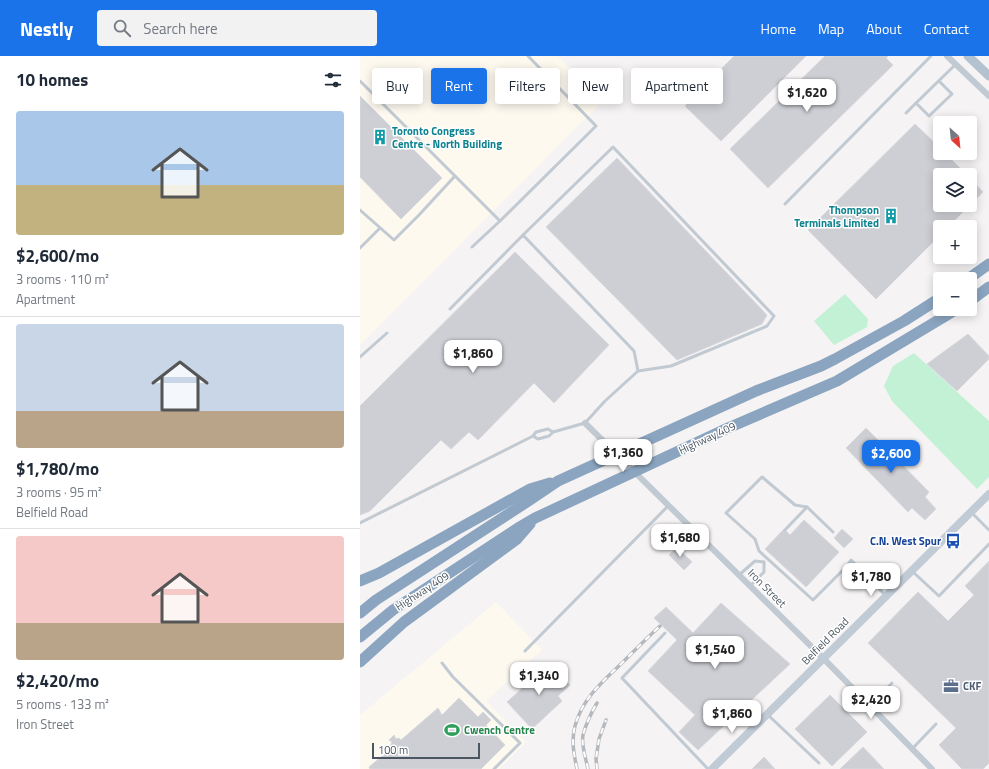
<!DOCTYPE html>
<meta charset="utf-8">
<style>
:root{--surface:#fff;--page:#f2f2f3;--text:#1f2937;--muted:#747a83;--line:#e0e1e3;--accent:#1a73e8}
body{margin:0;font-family:"Titillium Web",sans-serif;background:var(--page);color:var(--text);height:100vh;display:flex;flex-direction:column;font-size:15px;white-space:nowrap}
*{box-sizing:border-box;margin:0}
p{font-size:13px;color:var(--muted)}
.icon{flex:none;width:22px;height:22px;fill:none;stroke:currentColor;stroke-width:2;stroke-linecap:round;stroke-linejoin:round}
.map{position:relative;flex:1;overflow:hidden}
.details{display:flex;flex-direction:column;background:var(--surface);width:360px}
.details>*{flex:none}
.hud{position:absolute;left:12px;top:12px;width:380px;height:36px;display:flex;gap:8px}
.needle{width:26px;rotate:153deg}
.controls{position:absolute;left:573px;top:60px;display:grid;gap:8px}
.controls a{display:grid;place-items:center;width:44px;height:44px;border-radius:4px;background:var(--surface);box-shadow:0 2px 10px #0003;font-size:20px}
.scale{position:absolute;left:12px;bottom:10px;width:108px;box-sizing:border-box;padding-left:4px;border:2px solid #4a5661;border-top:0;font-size:11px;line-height:14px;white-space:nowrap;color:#4a5661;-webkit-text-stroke:3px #fff;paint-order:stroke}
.price{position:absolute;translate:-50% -34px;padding:0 9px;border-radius:8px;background:#fff;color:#222;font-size:13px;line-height:26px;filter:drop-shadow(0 1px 2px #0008)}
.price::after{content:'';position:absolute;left:50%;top:24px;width:12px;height:9px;margin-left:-6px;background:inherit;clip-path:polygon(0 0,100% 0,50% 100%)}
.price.active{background:var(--accent);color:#fff}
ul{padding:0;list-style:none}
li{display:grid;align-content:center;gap:8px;height:212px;padding:0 16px}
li+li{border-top:1px solid var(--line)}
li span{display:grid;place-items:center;height:124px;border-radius:4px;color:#555}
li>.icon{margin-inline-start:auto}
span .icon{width:72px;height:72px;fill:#fffc;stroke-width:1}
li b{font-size:17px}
h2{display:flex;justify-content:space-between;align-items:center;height:48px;padding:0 16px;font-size:17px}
.chip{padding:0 14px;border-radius:4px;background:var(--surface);box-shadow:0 2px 10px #0003;font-size:14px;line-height:36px}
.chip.active{background:var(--accent);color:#fff}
header{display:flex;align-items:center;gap:24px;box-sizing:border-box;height:56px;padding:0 20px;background:var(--accent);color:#fff}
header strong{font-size:19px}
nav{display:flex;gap:22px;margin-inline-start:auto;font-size:14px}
.search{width:280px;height:36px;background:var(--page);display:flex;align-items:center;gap:10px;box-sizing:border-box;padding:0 14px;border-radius:4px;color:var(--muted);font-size:15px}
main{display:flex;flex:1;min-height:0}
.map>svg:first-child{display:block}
</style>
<header>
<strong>Nestly</strong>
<div class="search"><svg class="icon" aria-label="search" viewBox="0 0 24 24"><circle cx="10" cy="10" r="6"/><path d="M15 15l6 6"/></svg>Search here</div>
<nav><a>Home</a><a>Map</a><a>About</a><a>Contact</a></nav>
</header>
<main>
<section class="details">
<h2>10 homes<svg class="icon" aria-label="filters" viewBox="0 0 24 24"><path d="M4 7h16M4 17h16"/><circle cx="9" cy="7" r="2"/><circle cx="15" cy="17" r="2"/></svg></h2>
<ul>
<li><span style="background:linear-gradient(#a9c7e8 60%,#c2b280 0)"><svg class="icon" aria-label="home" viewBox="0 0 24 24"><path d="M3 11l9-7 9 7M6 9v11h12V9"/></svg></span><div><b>$2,600/mo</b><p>3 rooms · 110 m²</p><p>Apartment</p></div></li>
<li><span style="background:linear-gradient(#c9d6e8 70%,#b9a48a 0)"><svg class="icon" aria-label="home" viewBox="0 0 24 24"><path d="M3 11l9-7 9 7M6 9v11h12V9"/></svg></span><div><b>$1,780/mo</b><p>3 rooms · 95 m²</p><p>Belfield Road</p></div></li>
<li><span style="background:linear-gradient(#f6c9c9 70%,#b9a48a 0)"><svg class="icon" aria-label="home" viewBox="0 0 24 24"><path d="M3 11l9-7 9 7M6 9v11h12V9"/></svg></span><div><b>$2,420/mo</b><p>5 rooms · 133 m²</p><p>Iron Street</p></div></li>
</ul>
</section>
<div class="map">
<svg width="629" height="713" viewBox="0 0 629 713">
<rect width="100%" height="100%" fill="#f5f3f3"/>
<g fill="#fdf9ef">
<polygon points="0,0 197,0 243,45 0,289"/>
<polygon points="136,546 182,594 126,645 166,686 139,713 0,713 0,659"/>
</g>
<g fill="#c3f1d5">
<polygon points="485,238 508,263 507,271 474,289 454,265"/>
<polygon points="554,297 629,365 629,421 617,433 532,345 524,330 533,310"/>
</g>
<g fill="#cdcfd5" stroke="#d7d9de">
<polygon points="374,0 446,0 361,85 325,50"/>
<polygon points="465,0 528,0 526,2 533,9 408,132 370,93"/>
<polygon points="0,40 82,122 41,163 0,121"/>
<polygon points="555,68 580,92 580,97 585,97 607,119 580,119 580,149 610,149 610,122 623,136 588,171 580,171 580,179 516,243 448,174"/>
<polygon points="257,102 407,259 402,268 317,304 186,171"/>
<polygon points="155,196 249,289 194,347 174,327 118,384 109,376 91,393 81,384 10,455 0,459 0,350"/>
<polygon points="608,278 629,300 629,303 597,335 567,308"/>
<polygon points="506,372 569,436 565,441 576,453 565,464 552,452 548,456 486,392"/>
<polygon points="444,464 479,496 446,531 405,493 424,473 430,479"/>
<polygon points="482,473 493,483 484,492 474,482"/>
<polygon points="317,491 332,506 324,514 309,499"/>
<polygon points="629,505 629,707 623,713 602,713 579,689 596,672 508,587 558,536 588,565 614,539 605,530"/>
<polygon points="361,547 430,608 338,694 319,676 335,659 288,615 317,584 294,562 306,551 333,577"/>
<polygon points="190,607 210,629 198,640 202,645 172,673 147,646"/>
<polygon points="470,639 507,676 472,710 435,673"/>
<polygon points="99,642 118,661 123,656 131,664 126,669 145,689 121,713 10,713 9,711 28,695 32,686 29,684 34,679 36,683 39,682 41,684 78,652 82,659"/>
<polygon points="503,691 524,713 480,713"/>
<polygon points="404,701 415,713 392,713"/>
</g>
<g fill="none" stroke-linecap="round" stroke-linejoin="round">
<g stroke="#c1cad2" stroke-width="3">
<polyline points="0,25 140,165 236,70 168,0"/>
<polyline points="579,25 592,38 569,60 556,47 596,8"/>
<polyline points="546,57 556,47"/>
<polyline points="425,148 571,0"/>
<polyline points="0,154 34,184 59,159 95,120"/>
<polyline points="163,179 253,91 414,260 407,270 311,310 278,315"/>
<polyline points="112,191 140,165"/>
<polyline points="0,192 20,172"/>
<polyline points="90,253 163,179 274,295 278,315 245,345 225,367 193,376 189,380 178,383 173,380"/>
<polyline points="0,301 27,277"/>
<polyline points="612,457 629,474"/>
<polyline points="0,467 173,380 176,376 188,373 193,376"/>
<polyline points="425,474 447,451"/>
<polyline points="473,476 447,451 435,449 402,421 366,457 395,483 399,495 453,544 486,511 491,504 526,540"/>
<polyline points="553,516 579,540 629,488"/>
<polyline points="379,519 395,505 404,506"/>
<polyline points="390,530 404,516 404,506"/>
<polyline points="305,577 262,622 348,713"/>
<polyline points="165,595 308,450"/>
<polyline points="82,607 93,621 160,687 134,713"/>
<polyline points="510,650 532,627"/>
<polyline points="408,659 459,707"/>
<polyline points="552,693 576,668"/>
</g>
<g stroke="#c1cad2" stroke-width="6">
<polyline points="587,0 629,40"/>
<polyline points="225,367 463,602 572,713"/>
</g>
<polyline stroke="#c1cbd6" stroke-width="8" points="352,713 629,438"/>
<polyline stroke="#b3c2d1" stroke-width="9" points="608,0 629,20"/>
<g stroke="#8ba5c1" stroke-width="11">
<polyline points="608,223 629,208"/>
<polyline points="610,245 629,231"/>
<polyline points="0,525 19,517 170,433 190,427"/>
<polyline points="0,557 16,544 173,442 198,425 396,335 461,310 475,303 544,265 580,242"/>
<polyline points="0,581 33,554 158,472 175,462 368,372 477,325 597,253"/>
<polyline points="0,606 44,566 157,483 170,468"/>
</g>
<g stroke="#b5b8bd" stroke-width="3.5">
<g id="rail">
<path d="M 217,713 C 214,699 211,684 215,670 C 222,643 243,625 262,607 C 275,594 287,582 300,570"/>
<path d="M 228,713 C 226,703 221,689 223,679 C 226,668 231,657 237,647"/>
<polyline points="237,713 236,703 239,683 246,664"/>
</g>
</g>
<use href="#rail" stroke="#fff" stroke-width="2" stroke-dasharray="6" stroke-linecap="butt"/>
</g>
<defs>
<g id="building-bare" transform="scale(1.2)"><path d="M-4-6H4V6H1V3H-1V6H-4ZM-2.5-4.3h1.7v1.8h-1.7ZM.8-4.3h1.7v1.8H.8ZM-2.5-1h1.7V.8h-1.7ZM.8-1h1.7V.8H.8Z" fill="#0f9aa8" stroke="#fff" stroke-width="2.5" paint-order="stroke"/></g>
<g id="bus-bare" transform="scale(1.2)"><path d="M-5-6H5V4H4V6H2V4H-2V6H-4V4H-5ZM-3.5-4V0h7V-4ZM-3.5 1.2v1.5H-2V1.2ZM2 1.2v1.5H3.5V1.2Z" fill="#1a4fb4" stroke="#fff" stroke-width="2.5" paint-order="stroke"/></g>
<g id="office-bare" transform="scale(1.2)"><path d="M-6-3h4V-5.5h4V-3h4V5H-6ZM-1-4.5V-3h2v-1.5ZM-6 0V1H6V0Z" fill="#5c6f8a" stroke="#fff" stroke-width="2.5" paint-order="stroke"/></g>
<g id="stadium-bare" transform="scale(1.2)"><path d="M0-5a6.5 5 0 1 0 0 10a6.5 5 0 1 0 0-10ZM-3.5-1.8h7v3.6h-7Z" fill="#2e9e5b" stroke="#fff" stroke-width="2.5" paint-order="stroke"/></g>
</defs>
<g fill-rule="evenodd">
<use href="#building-bare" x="20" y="81"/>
<use href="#building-bare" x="531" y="160"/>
<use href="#bus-bare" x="593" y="485"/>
<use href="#office-bare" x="591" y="630"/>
<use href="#stadium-bare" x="92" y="674"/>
</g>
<g text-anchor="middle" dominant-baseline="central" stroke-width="3" stroke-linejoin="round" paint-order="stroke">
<g font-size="11" font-weight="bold" fill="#0d838f" stroke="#fff" text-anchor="start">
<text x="32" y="75">Toronto Congress<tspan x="32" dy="13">Centre - North Building</tspan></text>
<text x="519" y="154" text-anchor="end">Thompson<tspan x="519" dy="13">Terminals Limited</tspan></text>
</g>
<g font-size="11" fill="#4a5661" stroke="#fff">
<text transform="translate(347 382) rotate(-25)">Highway 409</text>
<text transform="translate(407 532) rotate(45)">Iron Street</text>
<text transform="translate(62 535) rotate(-33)">Highway 409</text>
<text transform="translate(465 585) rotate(-45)">Belfield Road</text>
</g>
<g font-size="11" font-weight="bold" fill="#164399" stroke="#fff" text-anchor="end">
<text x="581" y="485">C.N. West Spur</text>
</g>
<g font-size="11" font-weight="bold" fill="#4e5e75" stroke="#fff" text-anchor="start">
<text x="603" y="630">CKF</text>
</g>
<g font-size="11" font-weight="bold" fill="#27864d" stroke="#fff" text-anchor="start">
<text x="104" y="674">Cwench Centre</text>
</g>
</g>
</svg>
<div class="controls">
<a><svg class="needle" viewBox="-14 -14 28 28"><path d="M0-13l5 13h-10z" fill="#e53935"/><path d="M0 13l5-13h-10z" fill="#747a83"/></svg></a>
<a><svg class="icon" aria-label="layers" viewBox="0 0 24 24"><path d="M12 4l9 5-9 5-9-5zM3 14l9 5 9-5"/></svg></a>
<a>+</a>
<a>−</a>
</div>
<div class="scale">100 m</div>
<b class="price" style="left:447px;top:57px">$1,620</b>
<b class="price" style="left:113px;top:318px">$1,860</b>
<b class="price" style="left:263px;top:417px">$1,360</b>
<b class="price active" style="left:531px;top:418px">$2,600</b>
<b class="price" style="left:320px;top:502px">$1,680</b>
<b class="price" style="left:511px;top:541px">$1,780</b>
<b class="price" style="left:355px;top:614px">$1,540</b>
<b class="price" style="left:179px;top:640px">$1,340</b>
<b class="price" style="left:511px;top:664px">$2,420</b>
<b class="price" style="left:372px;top:678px">$1,860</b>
<div class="hud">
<a class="chip">Buy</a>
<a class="chip active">Rent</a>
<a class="chip">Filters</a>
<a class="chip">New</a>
<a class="chip">Apartment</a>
</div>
</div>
</main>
